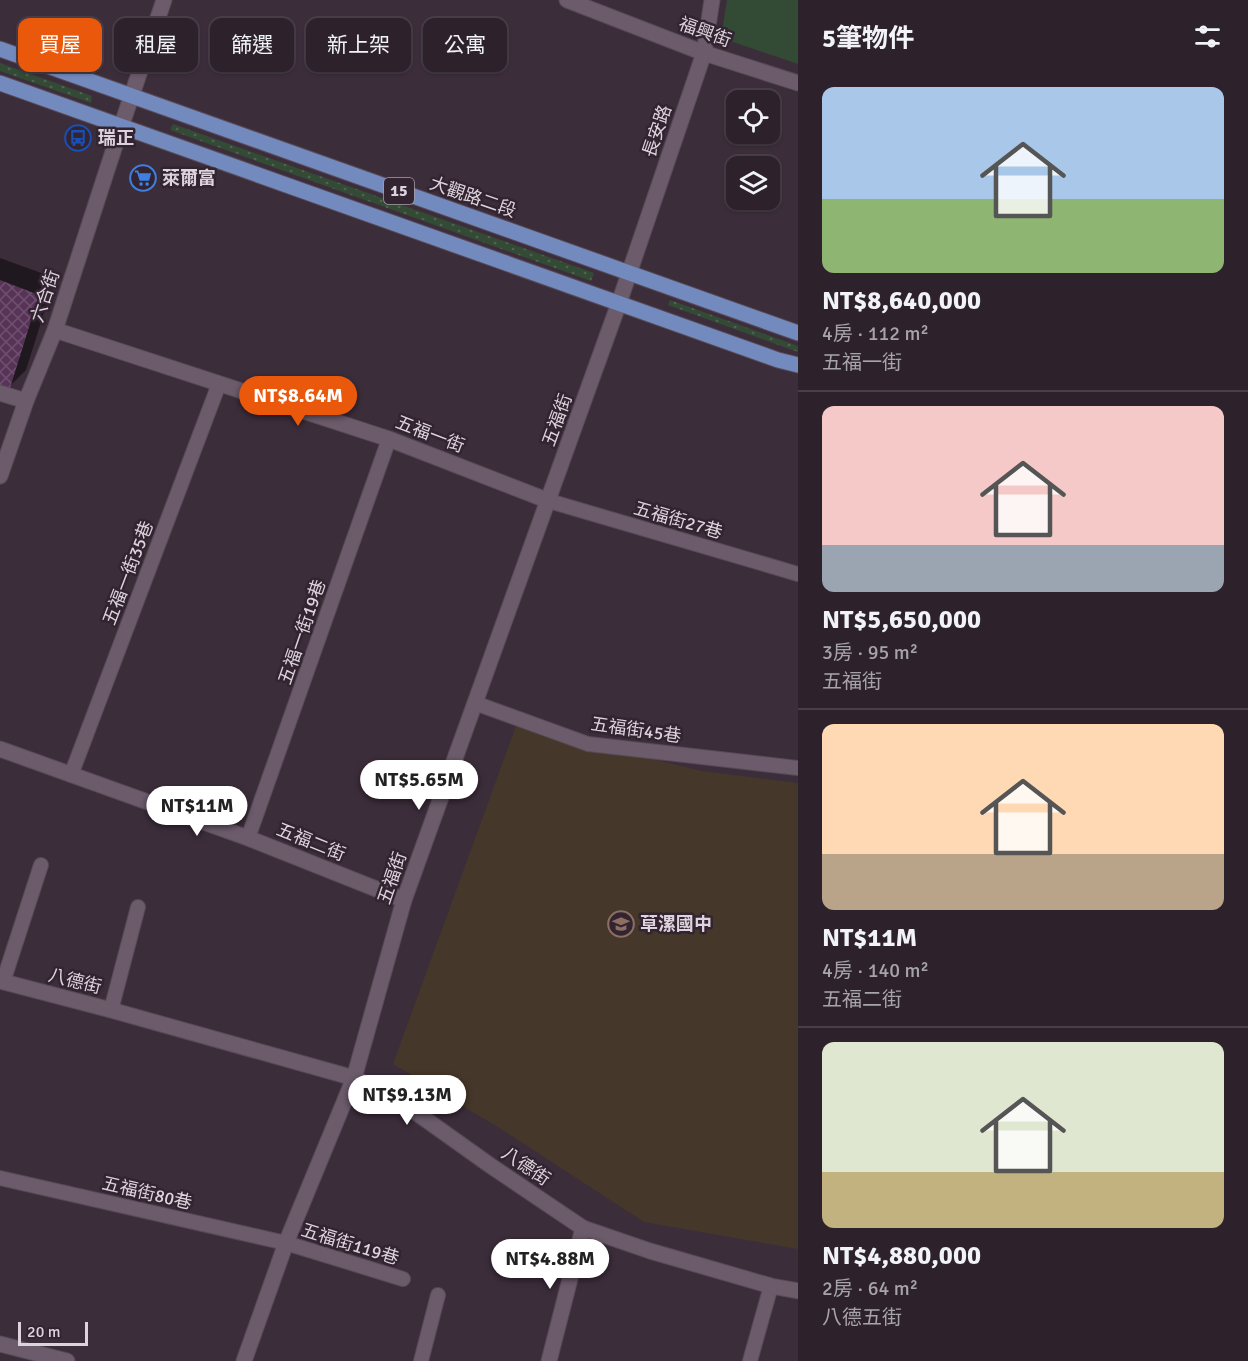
<!DOCTYPE html>
<html lang="zh-TW">
<meta charset="utf-8">
<style>
:root{--surface:#2d222c;--page:#352a34;--text:#f1f3f6;--muted:#a7a4a9;--line:#483f48;--accent:#ea580c}
body{margin:0;font-family:Signika,"Noto Sans TC",sans-serif;background:var(--page);color:var(--text);height:100vh;display:flex;flex-direction:column;font-size:22px;white-space:nowrap}
*{box-sizing:border-box;margin:0}
p{font-size:20px;color:var(--muted)}
.icon{flex:none;width:33px;height:33px;fill:none;stroke:currentColor;stroke-width:2;stroke-linecap:round;stroke-linejoin:round}
.map{position:relative;flex:1;overflow:hidden}
.sheet{display:flex;flex-direction:column;background:var(--surface);width:450px}
.sheet>*{flex:none}
.hud{position:absolute;left:18px;top:18px;width:570px;height:54px;display:flex;gap:12px}
.fabs{position:absolute;left:726px;top:90px;display:grid;gap:12px}
.fabs a{display:grid;place-items:center;width:54px;height:54px;border-radius:12px;background:var(--surface);box-shadow:0 2px 4px #0004,0 0 0 2px var(--line);font-size:30px}
.scale{position:absolute;left:18px;bottom:15px;width:70px;box-sizing:border-box;padding-left:6px;border:3px solid #ddd3dc;border-top:0;font-size:16px;line-height:21px;white-space:nowrap;color:#ddd3dc;-webkit-text-stroke:4px #322431;paint-order:stroke}
.price{position:absolute;translate:-50% -51px;padding:0 14px;border-radius:21px;background:#fff;color:#222;font-size:20px;line-height:39px;filter:drop-shadow(0 2px 3px #0008)}
.price::after{content:'';position:absolute;left:50%;top:36px;width:18px;height:14px;margin-left:-9px;background:inherit;clip-path:polygon(0 0,100% 0,50% 100%)}
.price.active{background:var(--accent);color:#fff}
ul{padding:0;list-style:none}
li{display:grid;align-content:center;gap:12px;height:318px;padding:0 24px}
li+li{border-top:2px solid var(--line)}
li span{display:grid;place-items:center;height:186px;border-radius:12px;color:#555}
li>.icon{margin-inline-start:auto}
span .icon{width:108px;height:108px;fill:#fffc;stroke-width:1}
li b{font-size:26px}
h2{display:flex;justify-content:space-between;align-items:center;height:72px;padding:0 24px;font-size:26px}
.chip{padding:0 21px;border-radius:12px;background:var(--surface);box-shadow:0 2px 4px #0004,0 0 0 2px var(--line);font-size:21px;line-height:54px}
.chip.active{background:var(--accent);color:#fff}
main{display:flex;flex:1;min-height:0}
.map>svg:first-child{display:block}
</style>
<main>
<div class="map">
<svg width="798" height="1361" viewBox="0 0 798 1361">
<defs>
<pattern id="grass-dots" width="8" height="8" patternUnits="userSpaceOnUse" patternTransform="scale(1.5)"><rect width="8" height="8" fill="#334a35"/><path d="M2 2h.1M6 6h.1" fill="none" stroke="#506352" stroke-width="1.8" stroke-linecap="round"/></pattern>
<pattern id="building-cross-hatch" width="8" height="8" patternUnits="userSpaceOnUse" patternTransform="scale(1.5)"><rect width="8" height="8" fill="#573457"/><path d="M0 0l8 8M0 8l8-8" fill="none" stroke="#6f506f"/></pattern>
</defs>
<rect width="100%" height="100%" fill="#3c2d3b"/>
<polygon fill="#45382a" points="516,726 702,771 798,783 798,1249 644,1222 501,1129 393,1064"/>
<g fill="url(#grass-dots)">
<polygon points="0,63 92,96 91,103 0,71"/>
<polygon points="173,124 594,273 591,281 170,130"/>
<polygon points="670,300 798,346 798,352 668,305"/>
</g>
<polygon fill="#334a35" points="727,0 798,0 798,64 721,38"/>
<polygon fill="#0007" points="0,258 55,278 26,370 9,387 0,384"/>
<polygon fill="url(#building-cross-hatch)" points="0,280 39,295 10,388 0,385"/>
<g fill="none" stroke-linecap="round" stroke-linejoin="round">
<g stroke="#574a56" stroke-width="16">
<g id="service">
<polyline points="549,501 798,574"/>
<polyline points="475,703 588,744 798,768"/>
<polyline points="71,775 219,384"/>
<polyline points="248,838 389,439"/>
<polyline points="3,982 41,865"/>
<polyline points="111,1010 138,907"/>
<polyline points="0,1178 286,1243 403,1279"/>
<polyline points="421,1361 438,1295"/>
<polyline points="750,1361 771,1286"/>
</g>
</g>
<g stroke="#574a56" stroke-width="17">
<g id="minor">
<polyline points="567,0 704,53 798,83"/>
<polyline points="55,330 389,439 549,501"/>
<polyline points="0,393 26,401"/>
<polyline points="0,476 26,401 55,330 121,127"/>
<polyline points="0,749 248,838 404,900"/>
<polyline points="0,981 111,1010 354,1078 404,1104 491,1166 583,1228 650,1251 771,1286 798,1291"/>
<polyline points="0,1344 67,1361"/>
<polyline points="244,1361 286,1243 354,1078 404,900 619,303 704,53 712,0"/>
<polyline points="549,1361 583,1228"/>
</g>
</g>
<g stroke="#574a56" stroke-width="17">
<polyline id="tertiary" points="121,127 164,0"/>
</g>
<g stroke="#574a56" stroke-width="17">
<g id="primary">
<polyline points="0,49 798,333"/>
<polyline points="0,83 778,360 798,365"/>
</g>
</g>
<use href="#service" stroke="#6c5b6b" stroke-width="14"/>
<use href="#minor" stroke="#6c5b6b" stroke-width="15"/>
<use href="#tertiary" stroke="#6c5b6b" stroke-width="15"/>
<use href="#primary" stroke="#738abe" stroke-width="15"/>
</g>
<defs>
<g id="bus-ring" transform="scale(1.35)"><circle r="9.5" fill="#322431" stroke="#1a4fb4" stroke-width="1.5"/><path d="M-5-6H5V4H4V6H2V4H-2V6H-4V4H-5ZM-3.5-4V0h7V-4ZM-3.5 1.2v1.5H-2V1.2ZM2 1.2v1.5H3.5V1.2Z" fill="#1a4fb4"/></g>
<g id="supermarket-ring" transform="scale(1.35)"><circle r="9.5" fill="#322431" stroke="#3f7fe0" stroke-width="1.5"/><path d="M-6-5.5h2.5l.6 2H6L4.5 2H-2.5L-4.4-4H-6ZM-1.5 3.2a1.3 1.3 0 1 0 .1 0ZM3 3.2a1.3 1.3 0 1 0 .1 0Z" fill="#3f7fe0"/></g>
<g id="school-ring" transform="scale(1.35)"><circle r="9.5" fill="#322431" stroke="#8d6e63" stroke-width="1.5"/><path d="M0-5L7-2L0 1L-7-2ZM-4 1L0 2.5L4 1V4Q0 6-4 4Z" fill="#8d6e63"/></g>
</defs>
<g fill-rule="evenodd">
<use href="#bus-ring" x="78" y="138"/>
<use href="#supermarket-ring" x="143" y="178"/>
<use href="#school-ring" x="621" y="924"/>
</g>
<g text-anchor="middle" dominant-baseline="central" stroke-width="5" stroke-linejoin="round" paint-order="stroke">
<rect fill="#322431" stroke="#aa9ea9" stroke-width="1.5" x="384" y="178" width="30" height="26" rx="4.5"/>
<g font-size="16" font-weight="bold" fill="#ddd3dc">
<text x="399" y="191">15</text>
</g>
<g font-size="18" fill="#ddd3dc" stroke="#322431">
<text transform="translate(705 32) rotate(20)">福興街</text>
<text transform="translate(657 131) rotate(-71)">長安路</text>
<text transform="translate(473 197) rotate(19)">大觀路二段</text>
<text transform="translate(45 296) rotate(-71)">六合街</text>
<text transform="translate(557 420) rotate(-70)">五福街</text>
<text transform="translate(430 434) rotate(21)">五福一街</text>
<text transform="translate(678 520) rotate(16)">五福街27巷</text>
<text transform="translate(128 573) rotate(-69)">五福一街35巷</text>
<text transform="translate(302 632) rotate(-71)">五福一街19巷</text>
<text transform="translate(636 730) rotate(8)">五福街45巷</text>
<text transform="translate(311 842) rotate(22)">五福二街</text>
<text transform="translate(392 878) rotate(-71)">五福街</text>
<text transform="translate(75 981) rotate(14)">八德街</text>
<text transform="translate(526 1166) rotate(34)">八德街</text>
<text transform="translate(147 1193) rotate(13)">五福街80巷</text>
<text transform="translate(350 1244) rotate(17)">五福街119巷</text>
</g>
<g font-size="18" font-weight="bold" fill="#ddd3dc" stroke="#322431" text-anchor="start">
<text x="98" y="138">瑞正</text>
<text x="162" y="178">萊爾富</text>
<text x="640" y="924">草漯國中</text>
</g>
</g>
</svg>
<div class="fabs">
<a><svg class="icon" aria-label="locate" viewBox="0 0 24 24"><circle cx="12" cy="12" r="6"/><path d="M12 2v4M12 18v4M2 12h4M18 12h4"/></svg></a>
<a><svg class="icon" aria-label="layers" viewBox="0 0 24 24"><path d="M12 4l9 5-9 5-9-5zM3 14l9 5 9-5"/></svg></a>
</div>
<div class="scale">20 m</div>
<b class="price active" style="left:298px;top:427px">NT$8.64M</b>
<b class="price" style="left:419px;top:811px">NT$5.65M</b>
<b class="price" style="left:197px;top:837px">NT$11M</b>
<b class="price" style="left:407px;top:1126px">NT$9.13M</b>
<b class="price" style="left:550px;top:1290px">NT$4.88M</b>
<div class="hud">
<a class="chip active">買屋</a>
<a class="chip">租屋</a>
<a class="chip">篩選</a>
<a class="chip">新上架</a>
<a class="chip">公寓</a>
</div>
</div>
<section class="sheet">
<h2>5筆物件<svg class="icon" aria-label="filters" viewBox="0 0 24 24"><path d="M4 7h16M4 17h16"/><circle cx="9" cy="7" r="2"/><circle cx="15" cy="17" r="2"/></svg></h2>
<ul>
<li><span style="background:linear-gradient(#a9c7e8 60%,#8fb573 0)"><svg class="icon" aria-label="home" viewBox="0 0 24 24"><path d="M3 11l9-7 9 7M6 9v11h12V9"/></svg></span><div><b>NT$8,640,000</b><p>4房 · 112 m²</p><p>五福一街</p></div></li>
<li><span style="background:linear-gradient(#f6c9c9 75%,#9aa5b1 0)"><svg class="icon" aria-label="home" viewBox="0 0 24 24"><path d="M3 11l9-7 9 7M6 9v11h12V9"/></svg></span><div><b>NT$5,650,000</b><p>3房 · 95 m²</p><p>五福街</p></div></li>
<li><span style="background:linear-gradient(#ffd9b3 70%,#b9a48a 0)"><svg class="icon" aria-label="home" viewBox="0 0 24 24"><path d="M3 11l9-7 9 7M6 9v11h12V9"/></svg></span><div><b>NT$11M</b><p>4房 · 140 m²</p><p>五福二街</p></div></li>
<li><span style="background:linear-gradient(#dfe7d0 70%,#c2b280 0)"><svg class="icon" aria-label="home" viewBox="0 0 24 24"><path d="M3 11l9-7 9 7M6 9v11h12V9"/></svg></span><div><b>NT$4,880,000</b><p>2房 · 64 m²</p><p>八德五街</p></div></li>
</ul>
</section>
</main>
